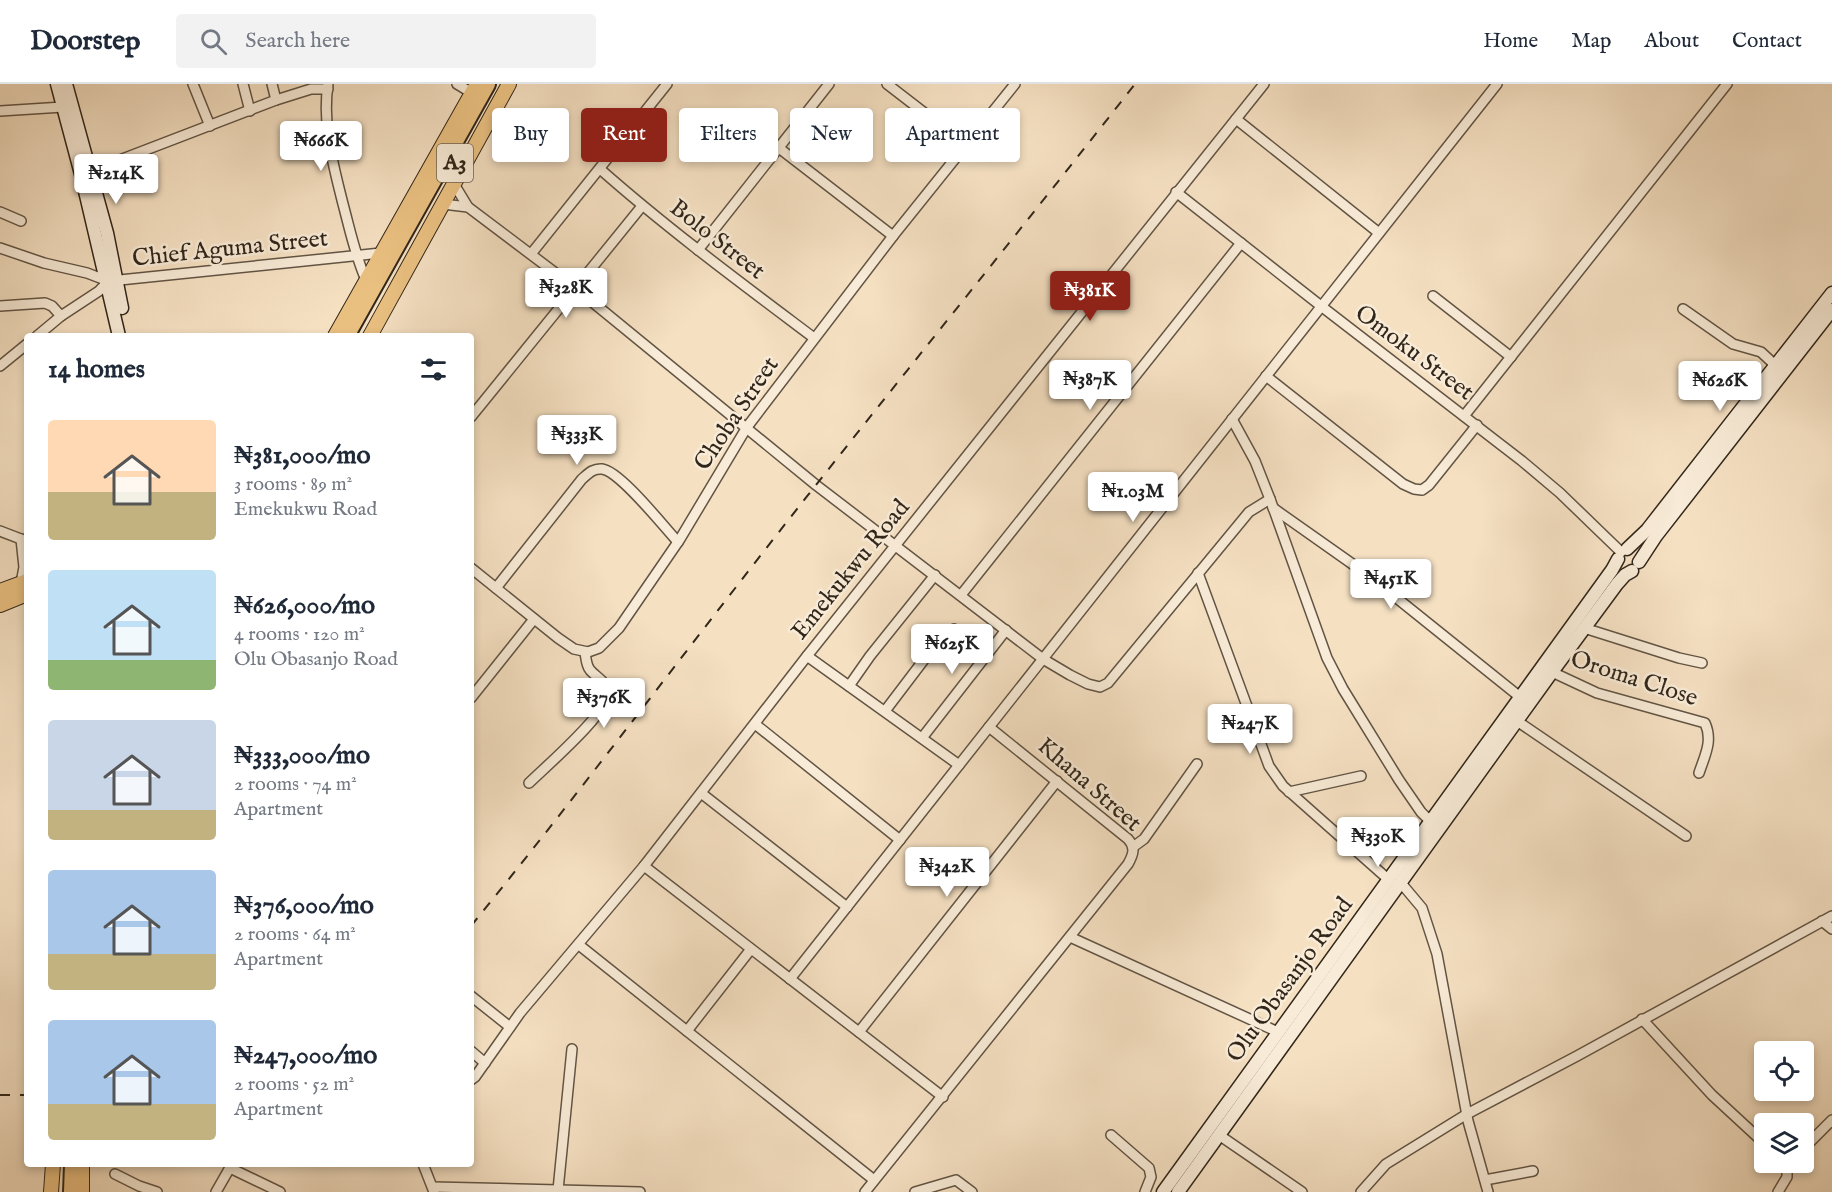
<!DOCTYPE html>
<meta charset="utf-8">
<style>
:root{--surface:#fff;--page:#f2f2f3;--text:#1f2937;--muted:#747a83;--line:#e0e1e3;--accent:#8f2418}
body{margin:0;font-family:"IM FELL English",serif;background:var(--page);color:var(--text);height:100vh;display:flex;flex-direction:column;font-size:22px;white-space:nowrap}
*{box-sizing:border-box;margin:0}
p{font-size:20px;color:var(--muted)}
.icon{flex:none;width:33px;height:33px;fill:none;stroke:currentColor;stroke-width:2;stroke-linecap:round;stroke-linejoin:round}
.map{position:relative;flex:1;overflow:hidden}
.drawer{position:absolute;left:24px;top:249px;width:450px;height:834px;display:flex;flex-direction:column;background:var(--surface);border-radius:6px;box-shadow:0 3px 9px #0003}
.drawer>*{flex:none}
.hud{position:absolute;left:492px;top:24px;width:570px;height:54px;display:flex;gap:12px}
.controls{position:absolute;left:1754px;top:957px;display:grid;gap:12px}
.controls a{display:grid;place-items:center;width:60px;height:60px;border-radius:6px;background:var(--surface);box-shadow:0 3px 9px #0003;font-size:30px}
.price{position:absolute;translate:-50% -51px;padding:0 14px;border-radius:6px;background:#fff;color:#222;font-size:20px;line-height:39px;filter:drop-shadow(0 2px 3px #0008)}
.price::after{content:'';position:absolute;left:50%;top:36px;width:18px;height:14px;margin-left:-9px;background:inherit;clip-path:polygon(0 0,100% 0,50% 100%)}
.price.active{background:var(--accent);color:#fff}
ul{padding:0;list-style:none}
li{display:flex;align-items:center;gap:18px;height:150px;padding:0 24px}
li span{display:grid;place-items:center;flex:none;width:168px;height:120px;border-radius:6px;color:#555}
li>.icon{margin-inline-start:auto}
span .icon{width:72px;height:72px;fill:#fffc;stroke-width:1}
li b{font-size:26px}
h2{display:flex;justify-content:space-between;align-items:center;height:72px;padding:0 24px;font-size:26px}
.chip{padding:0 21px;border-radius:6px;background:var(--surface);box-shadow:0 3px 9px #0003;font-size:21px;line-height:54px}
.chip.active{background:var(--accent);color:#fff}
header{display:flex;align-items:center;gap:36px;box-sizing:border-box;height:84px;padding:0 30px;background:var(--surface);border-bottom:2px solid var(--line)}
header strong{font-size:28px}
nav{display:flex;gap:33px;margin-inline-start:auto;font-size:21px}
.search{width:420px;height:54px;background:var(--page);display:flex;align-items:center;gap:15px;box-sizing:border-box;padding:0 21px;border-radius:6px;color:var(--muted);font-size:22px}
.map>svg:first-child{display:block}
</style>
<header>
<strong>Doorstep</strong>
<div class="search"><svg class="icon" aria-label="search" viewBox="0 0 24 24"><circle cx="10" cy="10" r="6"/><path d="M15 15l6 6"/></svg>Search here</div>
<nav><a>Home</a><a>Map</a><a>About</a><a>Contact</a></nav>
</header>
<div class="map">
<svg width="1832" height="1108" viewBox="0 0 1832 1108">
<rect width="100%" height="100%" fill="#f5e0c2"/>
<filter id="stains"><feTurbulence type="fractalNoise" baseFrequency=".00333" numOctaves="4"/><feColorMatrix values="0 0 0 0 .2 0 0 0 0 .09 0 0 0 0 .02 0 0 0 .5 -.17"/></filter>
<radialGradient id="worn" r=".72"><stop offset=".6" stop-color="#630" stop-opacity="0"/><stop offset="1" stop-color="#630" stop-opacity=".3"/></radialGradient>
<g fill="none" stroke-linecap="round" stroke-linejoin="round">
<g stroke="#625444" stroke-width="12">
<g id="street">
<polyline points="193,0 210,42"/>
<polyline points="243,0 250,27"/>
<polyline points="272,0 276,16"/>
<path d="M 328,0 C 322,41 333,80 343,120 C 350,146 355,171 366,196"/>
<polyline points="457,0 472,9"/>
<polyline points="887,0 966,61"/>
<polyline points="0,27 63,23"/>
<polyline points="1236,35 1379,149"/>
<polyline points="779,64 893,152"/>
<path d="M 600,85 C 668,145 741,199 814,254"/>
<polyline points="91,87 276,16 311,5 328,5"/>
<polyline points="454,100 468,123 574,203 816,401 1043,575 1070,591 1088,600 1100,603 1108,599 1249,428 1270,415"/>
<polyline points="1176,108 1321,222 1522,377 1560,409 1621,468"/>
<polyline points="443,120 468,123"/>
<polyline points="0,128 21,137"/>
<polyline points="0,164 44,179 87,189 108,197"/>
<polyline points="698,166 829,0"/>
<polyline points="531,170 667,0"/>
<polyline points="110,197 381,169"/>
<polyline points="1433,212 1511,273"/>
<polyline points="0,222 45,219 52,222 61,232"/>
<polyline points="1683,225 1733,260 1761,268 1775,281"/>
<polyline points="37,252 61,232 99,207 108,197"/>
<polyline points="0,282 27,260"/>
<polyline points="1266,292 1403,400 1414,405 1422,406 1429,401 1477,341"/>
<polyline points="1464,332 1727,0"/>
<polyline points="471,333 642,122"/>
<polyline points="1232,335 1255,377 1270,415 1327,574 1343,605 1399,696 1421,728 1430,737"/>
<polyline points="1273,424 1368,491 1520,613"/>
<polyline points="0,447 26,457"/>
<polyline points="21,455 24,483 21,499"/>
<polyline points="471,484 558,554 574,565 588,568 599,564 619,544 680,455 747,343 893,152 1015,0"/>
<polyline points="1198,489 1269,682 1283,702 1389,796"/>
<path d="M 496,504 L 582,395 C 588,390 593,384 602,385 C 620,387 664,443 678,458"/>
<polyline points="961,511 1241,159"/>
<polyline points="1584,544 1679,574 1702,579"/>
<polyline points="807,572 959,681"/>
<path d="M 1552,588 L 1597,609 L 1705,639 C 1713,657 1705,671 1699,689"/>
<polyline points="849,602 870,572 935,491"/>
<polyline points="471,614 534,535"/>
<polyline points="885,627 926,573 954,545"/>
<polyline points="1517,637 1686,752"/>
<polyline points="755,640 900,756"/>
<polyline points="922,654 1006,546"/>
<path d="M 529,699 C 544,684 611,627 608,608 C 607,598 596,593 590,586 C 586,581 586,574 585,568"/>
<polyline points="1289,708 1361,692"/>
<polyline points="701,709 847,823"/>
<polyline points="1133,763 1144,755 1197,680"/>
<polyline points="644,782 943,1013"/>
<polyline points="1401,799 1422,824 1437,870 1468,1037 1488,1108"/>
<polyline points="1822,837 1832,845"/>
<polyline points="1070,853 1278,948"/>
<polyline points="579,861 874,1096"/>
<polyline points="790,895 1497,0"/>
<polyline points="471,912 510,943"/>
<polyline points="1642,935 1712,1011 1764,1059"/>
<polyline points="687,947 751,865"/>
<polyline points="859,948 1057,697"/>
<polyline points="471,967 485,979"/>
<polyline points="471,996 475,993 520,929 644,782 807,572 1264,0"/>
<polyline points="1111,1051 1149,1084 1151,1093 1145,1108"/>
<polyline points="1219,1051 1302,1108"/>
<polyline points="1803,1065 1832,1036"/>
<polyline points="423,1080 434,1108"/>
<polyline points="230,1084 280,1108"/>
<polyline points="115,1090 139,1102 157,1108"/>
<polyline points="1485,1096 1533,1087"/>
<polyline points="433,1103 640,1108"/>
<polyline points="558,1106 572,965"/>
<polyline points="216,1108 232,1080"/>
<path d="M 865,1108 L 1128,780 C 1133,771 1136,764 1128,755 L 989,643"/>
<polyline points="915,1108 956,1096 972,1108"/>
<polyline points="1361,1108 1386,1080 1467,1030 1577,972 1832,832"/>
<polyline points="1778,1108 1787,1093 1787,1082 1784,1078"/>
</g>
</g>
<g stroke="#31261a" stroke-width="15">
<g id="secondary">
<polyline points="57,0 81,90 119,252"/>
<polyline points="66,0 107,149 122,224"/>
<polyline points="1627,465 1647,446 1832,209"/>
<polyline points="1639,478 1656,452 1832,226"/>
<polyline points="1163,1108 1612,486 1618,475"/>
<polyline points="1178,1108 1552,588 1617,500 1625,491 1632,487"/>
</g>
</g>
<g stroke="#31261a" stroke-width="16">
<g id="primary">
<polyline points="335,252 477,0"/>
<polyline points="370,252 509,0"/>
<polyline points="0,507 27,497"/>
<polyline points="0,521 27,510"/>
<polyline points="51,1108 53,1080"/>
<polyline points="82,1108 82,1080"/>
</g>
</g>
<g stroke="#31261a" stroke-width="20">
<g id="highway">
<polyline points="346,252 487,0"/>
<polyline points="72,1108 73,1080"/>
</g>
</g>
<use href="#street" stroke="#f8ebd7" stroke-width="9"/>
<use href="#secondary" stroke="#f8ebd7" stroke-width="12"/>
<use href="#primary" stroke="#eac081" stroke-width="14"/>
<use href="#highway" stroke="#eac081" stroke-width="16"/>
<g stroke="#31261a" stroke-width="2" stroke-dasharray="10 10" stroke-linecap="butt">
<path d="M 471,842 C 589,697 700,547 816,401 C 922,267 1030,134 1135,0"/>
<polyline points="0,1011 27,1011"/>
</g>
</g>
<g text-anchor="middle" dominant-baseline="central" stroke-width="5" stroke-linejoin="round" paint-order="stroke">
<rect fill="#f8ebd7" stroke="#6d6153" stroke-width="1.5" x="437" y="60" width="36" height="38" rx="4.5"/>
<g font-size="22" font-weight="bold" fill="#31261a">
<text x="455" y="79">A3</text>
</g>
<g font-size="24" fill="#31261a" stroke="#f8ebd7">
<text transform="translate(717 156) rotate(38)">Bolo Street</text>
<text transform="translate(230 165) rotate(-6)">Chief Aguma Street</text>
<text transform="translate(1414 269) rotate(37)">Omoku Street</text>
<text transform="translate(737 330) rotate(-56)">Choba Street</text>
<text transform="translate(851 486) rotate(-51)">Emekukwu Road</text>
<text transform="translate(1634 595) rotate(18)">Oroma Close</text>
<text transform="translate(1089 701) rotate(41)">Khana Street</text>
<text transform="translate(1290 896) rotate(-54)">Olu Obasanjo Road</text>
</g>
</g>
<rect width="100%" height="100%" filter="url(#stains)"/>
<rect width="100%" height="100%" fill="url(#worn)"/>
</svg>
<div class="controls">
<a><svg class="icon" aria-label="locate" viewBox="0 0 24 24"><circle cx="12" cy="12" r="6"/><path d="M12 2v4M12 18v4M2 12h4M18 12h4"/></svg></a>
<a><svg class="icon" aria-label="layers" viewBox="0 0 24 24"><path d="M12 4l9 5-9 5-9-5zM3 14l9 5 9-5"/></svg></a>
</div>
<b class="price" style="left:321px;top:88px">₦666K</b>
<b class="price" style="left:116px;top:121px">₦214K</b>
<b class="price" style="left:566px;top:235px">₦328K</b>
<b class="price active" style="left:1090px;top:238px">₦381K</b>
<b class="price" style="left:1090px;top:327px">₦387K</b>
<b class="price" style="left:1720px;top:328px">₦626K</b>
<b class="price" style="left:577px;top:382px">₦333K</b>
<b class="price" style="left:1133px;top:439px">₦1.03M</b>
<b class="price" style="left:1391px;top:526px">₦451K</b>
<b class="price" style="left:952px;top:591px">₦625K</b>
<b class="price" style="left:604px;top:645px">₦376K</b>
<b class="price" style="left:1250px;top:671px">₦247K</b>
<b class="price" style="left:1378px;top:784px">₦330K</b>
<b class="price" style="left:947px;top:814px">₦342K</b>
<div class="hud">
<a class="chip">Buy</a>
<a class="chip active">Rent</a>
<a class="chip">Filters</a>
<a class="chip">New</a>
<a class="chip">Apartment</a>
</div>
<section class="drawer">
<h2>14 homes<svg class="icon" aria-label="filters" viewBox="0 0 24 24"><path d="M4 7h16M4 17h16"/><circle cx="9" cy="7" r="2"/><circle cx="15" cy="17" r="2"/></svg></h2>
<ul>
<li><span style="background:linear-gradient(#ffd9b3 60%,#c2b280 0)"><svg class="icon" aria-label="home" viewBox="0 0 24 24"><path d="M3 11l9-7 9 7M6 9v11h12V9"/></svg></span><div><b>₦381,000/mo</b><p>3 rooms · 89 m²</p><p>Emekukwu Road</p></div></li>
<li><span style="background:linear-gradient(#bfe0f5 75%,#8fb573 0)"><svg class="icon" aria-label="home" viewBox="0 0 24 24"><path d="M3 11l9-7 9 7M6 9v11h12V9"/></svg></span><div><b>₦626,000/mo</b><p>4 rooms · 120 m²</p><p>Olu Obasanjo Road</p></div></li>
<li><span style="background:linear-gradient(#c9d6e8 75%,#c2b280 0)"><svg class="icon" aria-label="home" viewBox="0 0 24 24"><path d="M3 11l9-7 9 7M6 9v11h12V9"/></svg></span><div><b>₦333,000/mo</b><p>2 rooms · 74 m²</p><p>Apartment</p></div></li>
<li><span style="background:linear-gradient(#a9c7e8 70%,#c2b280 0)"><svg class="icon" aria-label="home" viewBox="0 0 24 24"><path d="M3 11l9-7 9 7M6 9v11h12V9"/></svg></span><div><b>₦376,000/mo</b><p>2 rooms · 64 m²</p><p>Apartment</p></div></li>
<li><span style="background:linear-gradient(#a9c7e8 70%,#c2b280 0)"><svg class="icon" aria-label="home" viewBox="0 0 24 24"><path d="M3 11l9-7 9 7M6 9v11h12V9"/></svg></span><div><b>₦247,000/mo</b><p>2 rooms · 52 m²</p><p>Apartment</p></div></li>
</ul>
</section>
</div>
